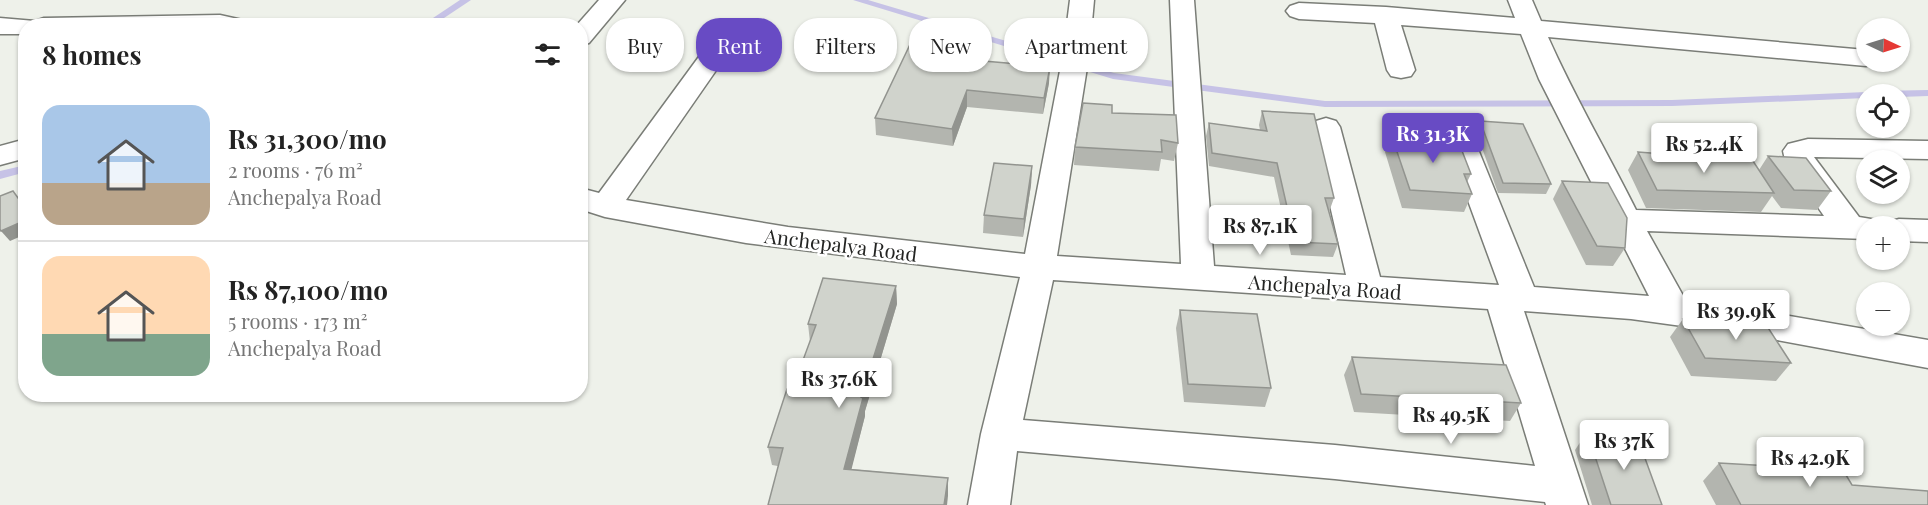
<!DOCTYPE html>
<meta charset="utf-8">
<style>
:root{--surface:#fff;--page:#f6f6f6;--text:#222;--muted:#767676;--line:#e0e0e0;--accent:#684bc4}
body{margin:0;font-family:"Playfair Display",serif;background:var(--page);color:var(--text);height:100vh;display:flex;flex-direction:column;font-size:22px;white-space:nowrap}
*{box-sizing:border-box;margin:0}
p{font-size:20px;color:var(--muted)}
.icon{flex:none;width:33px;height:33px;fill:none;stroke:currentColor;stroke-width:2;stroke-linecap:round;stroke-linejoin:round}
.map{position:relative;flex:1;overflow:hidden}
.panel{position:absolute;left:18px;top:18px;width:570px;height:384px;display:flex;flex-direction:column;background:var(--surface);border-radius:24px;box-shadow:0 2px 4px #0004}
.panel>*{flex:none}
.banner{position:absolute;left:606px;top:18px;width:570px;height:54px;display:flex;gap:12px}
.needle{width:39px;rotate:94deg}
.fabs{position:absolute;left:1856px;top:18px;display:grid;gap:12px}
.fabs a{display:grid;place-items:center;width:54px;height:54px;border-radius:50%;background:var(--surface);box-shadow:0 2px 4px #0004;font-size:30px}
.price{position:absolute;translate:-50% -51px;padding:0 14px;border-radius:6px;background:#fff;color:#222;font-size:20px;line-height:39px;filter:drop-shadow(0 2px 3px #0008)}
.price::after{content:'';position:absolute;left:50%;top:36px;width:18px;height:14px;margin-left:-9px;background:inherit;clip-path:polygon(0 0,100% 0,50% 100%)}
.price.on{background:var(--accent);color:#fff}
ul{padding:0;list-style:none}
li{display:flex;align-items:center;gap:18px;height:150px;padding:0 24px}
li+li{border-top:2px solid var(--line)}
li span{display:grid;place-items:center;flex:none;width:168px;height:120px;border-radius:18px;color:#555}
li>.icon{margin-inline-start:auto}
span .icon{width:72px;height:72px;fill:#fffc;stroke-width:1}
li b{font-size:26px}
h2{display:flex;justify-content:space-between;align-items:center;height:72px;padding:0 24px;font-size:26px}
.chip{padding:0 21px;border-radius:24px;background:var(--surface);box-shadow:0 2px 4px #0004;font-size:21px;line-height:54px}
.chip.on{background:var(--accent);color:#fff}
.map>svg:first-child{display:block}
</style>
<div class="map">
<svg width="1928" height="505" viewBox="0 0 1928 505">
<rect width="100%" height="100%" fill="#eef1ea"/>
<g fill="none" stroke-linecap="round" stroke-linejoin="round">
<g fill="#c6c2e6" fill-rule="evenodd">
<polygon points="460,0 471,0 432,26 421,26"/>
<polygon points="853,0 868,0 1114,73 1325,101 1672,100 1866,92 1871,94 1866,94 1866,98 1672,106 1325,107 1113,79"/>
<polygon points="1928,90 1928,96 1899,97 1899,94 1872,94 1877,91"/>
<polygon points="26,165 26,172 0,179 0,171"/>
</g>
<g stroke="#7a7d77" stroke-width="3">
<g id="minor">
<polygon points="599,0 625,0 589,43 580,45 580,26 576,26"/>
<path d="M 1070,0 L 1094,0 L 1089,55 L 1057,256 L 1181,264 L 1170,0 L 1194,0 L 1214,266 L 1346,275 L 1312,127 L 1316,121 L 1326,118 L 1336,121 L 1340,127 L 1380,277 L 1499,285 L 1441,127 L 1445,121 L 1455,118 L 1465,121 L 1469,127 L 1534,287 L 1649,296 L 1539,79 L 1521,34 L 1401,25 L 1415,70 L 1411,76 L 1401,78 L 1391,76 L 1387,70 L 1375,23 L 1299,19 L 1290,16 L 1286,11 L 1290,6 L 1299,3 L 1386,7 L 1515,18 L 1508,0 L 1532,0 L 1541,21 L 1866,50 L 1866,62 L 1877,62 L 1875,64 L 1866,66 L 1548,37 C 1574,96 1607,152 1636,210 L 1824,216 L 1785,160 L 1783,151 L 1788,144 L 1808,139 L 1928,141 L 1928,159 L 1814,157 L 1859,217 L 1877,220 L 1881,226 L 1866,226 L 1866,239 L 1647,231 L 1686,301 L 1755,310 L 1928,340 L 1928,368 L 1755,336 L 1631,319 L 1524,311 L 1588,505 L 1546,505 L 1545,502 L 1335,479 L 1017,451 L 1010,505 L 968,505 L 981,434 L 1020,277 L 746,243 L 605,217 L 580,209 L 580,188 L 599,193 L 720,28 L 729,25 L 738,28 L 742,33 L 626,200 L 788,227 L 1025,254 L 1063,55 ZM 1053,280 L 1488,309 L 1535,466 L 1335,445 L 1023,420 Z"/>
<polygon points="220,15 247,21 250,26 26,26 26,34 0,34 0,18 35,21 44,18"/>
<polygon points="26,139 26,158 0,165 0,146"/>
<polygon points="1899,219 1928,220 1928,242 1899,241 1899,226 1885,226 1888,222"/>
</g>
</g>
<use href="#minor" fill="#fff" fill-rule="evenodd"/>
</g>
<g fill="#b3b5af">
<polygon points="989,42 989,58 988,61 1049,83 1043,114 967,107 953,146 876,135 875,118"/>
<polygon points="1262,111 1334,198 1329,212 1338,244 1333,257 1291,255 1274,177 1209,166 1206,136 1209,123 1260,130 1259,125"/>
<polygon points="1112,113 1178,143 1174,161 1161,159 1159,171 1074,165 1075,147"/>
<polygon points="1480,121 1551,184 1546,194 1498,193 1476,131"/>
<polygon points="1391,134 1471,174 1467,182 1472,194 1464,212 1402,208 1385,152"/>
<polygon points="1638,152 1759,170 1768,156 1831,191 1817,210 1781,208 1772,196 1761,212 1646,208 1628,170"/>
<polygon points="1032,166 1031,185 1023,237 983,233 984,215"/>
<polygon points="1562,181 1625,248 1613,266 1586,265 1553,199"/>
<polygon points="896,286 897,304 865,411 865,416 851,469 948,478 948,496 772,465 768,447 792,390 810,342 808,324"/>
<polygon points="1180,310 1271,388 1265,407 1184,402 1176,328"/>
<polygon points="1683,319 1791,363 1776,381 1691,376 1670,337"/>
<polygon points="1352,357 1521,403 1510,421 1354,412 1344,375"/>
<polygon points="1587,432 1662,505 1592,505 1575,450"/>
<polygon points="1719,463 1852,485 1928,505 1716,505 1703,481"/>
</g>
<g fill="#92948f">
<polygon points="989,42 989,58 983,77 984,61"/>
<polygon points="1050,67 1049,83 1043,114 1044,98"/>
<polygon points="967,90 967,107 953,146 952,129"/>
<polygon points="1032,166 1031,185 1023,237 1024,219"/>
<polygon points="26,220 26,234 10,241 1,231"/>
<polygon points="896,286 897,304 865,411 865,416 847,487 844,469 861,397"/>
<polygon points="948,478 948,496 947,505 944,505"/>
</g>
<g fill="#d0d3cc" stroke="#92948f" stroke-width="1.5">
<polygon points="915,34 989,42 984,61 1050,67 1044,98 967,90 952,129 875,118"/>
<polygon points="1083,103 1112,105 1112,113 1176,115 1178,143 1161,140 1162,152 1075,147"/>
<polygon points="1262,111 1314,114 1334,198 1325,198 1338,244 1295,242 1277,163 1212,153 1209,123 1267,131"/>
<polygon points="1480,121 1523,124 1551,184 1503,183"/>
<polygon points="1391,134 1457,138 1471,174 1464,174 1472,194 1410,190"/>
<polygon points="1638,152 1753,161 1774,193 1657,190"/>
<polygon points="1768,156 1806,158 1831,191 1794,190"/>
<polygon points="994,163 1032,166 1024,219 984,215"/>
<polygon points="1562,181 1608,183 1627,218 1625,248 1597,246"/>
<polygon points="13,191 26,209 26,220 1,231 0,229 0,196"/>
<polygon points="823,278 896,286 861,397 863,398 844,469 948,478 944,505 768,505 783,448 768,447 787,389 792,390 816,325 808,324"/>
<polygon points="1180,310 1257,314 1271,388 1188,384"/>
<polygon points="1683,319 1765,323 1791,363 1705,358"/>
<polygon points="1352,357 1506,365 1521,403 1361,394"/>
<polygon points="1587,432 1638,439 1662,505 1611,505"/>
<polygon points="1719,463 1843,470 1852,485 1928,491 1928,505 1741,505"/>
</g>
<g text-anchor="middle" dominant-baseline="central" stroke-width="5" stroke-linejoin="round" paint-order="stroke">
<g font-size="20" fill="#232422" stroke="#fff">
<text transform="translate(841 244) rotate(7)">Anchepalya Road</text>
<text transform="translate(1325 286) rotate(4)">Anchepalya Road</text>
</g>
</g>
</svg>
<div class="fabs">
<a><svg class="needle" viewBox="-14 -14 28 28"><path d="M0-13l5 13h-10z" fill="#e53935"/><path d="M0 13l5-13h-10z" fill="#767676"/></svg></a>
<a><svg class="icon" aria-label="locate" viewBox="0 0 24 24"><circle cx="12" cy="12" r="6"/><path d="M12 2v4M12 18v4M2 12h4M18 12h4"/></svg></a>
<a><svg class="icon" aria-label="layers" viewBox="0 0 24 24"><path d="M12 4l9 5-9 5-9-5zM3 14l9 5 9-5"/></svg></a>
<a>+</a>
<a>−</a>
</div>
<b class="price on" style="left:1433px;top:164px">Rs 31.3K</b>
<b class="price" style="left:1704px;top:174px">Rs 52.4K</b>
<b class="price" style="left:1260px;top:256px">Rs 87.1K</b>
<b class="price" style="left:1736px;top:341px">Rs 39.9K</b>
<b class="price" style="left:839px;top:409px">Rs 37.6K</b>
<b class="price" style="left:1451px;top:445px">Rs 49.5K</b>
<b class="price" style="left:1624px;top:471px">Rs 37K</b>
<b class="price" style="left:1810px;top:488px">Rs 42.9K</b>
<div class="banner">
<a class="chip">Buy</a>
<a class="chip on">Rent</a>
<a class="chip">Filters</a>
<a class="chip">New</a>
<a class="chip">Apartment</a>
</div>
<section class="panel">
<h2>8 homes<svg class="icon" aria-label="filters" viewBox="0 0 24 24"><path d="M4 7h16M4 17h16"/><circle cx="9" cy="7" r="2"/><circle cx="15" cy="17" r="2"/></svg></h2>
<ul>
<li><span style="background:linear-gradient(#a9c7e8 65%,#b9a48a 0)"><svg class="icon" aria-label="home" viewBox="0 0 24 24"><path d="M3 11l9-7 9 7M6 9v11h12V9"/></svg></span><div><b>Rs 31,300/mo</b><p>2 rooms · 76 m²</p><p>Anchepalya Road</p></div></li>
<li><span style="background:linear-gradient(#ffd9b3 65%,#7fa58c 0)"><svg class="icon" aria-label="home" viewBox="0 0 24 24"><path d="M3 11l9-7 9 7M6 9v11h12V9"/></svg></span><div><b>Rs 87,100/mo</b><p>5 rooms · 173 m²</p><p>Anchepalya Road</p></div></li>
</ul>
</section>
</div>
